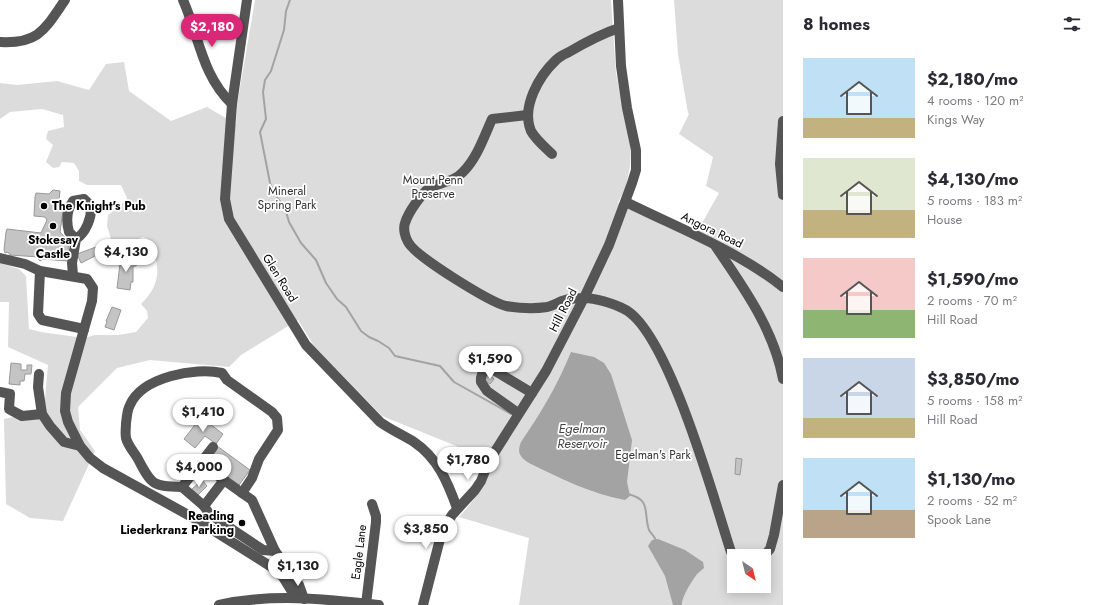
<!DOCTYPE html>
<meta charset="utf-8">
<style>
:root{--surface:#fff;--page:#f2f2f3;--text:#2b2b33;--muted:#7c7c81;--accent:#db2777}
body{margin:0;font-family:Jost,sans-serif;background:var(--page);color:var(--text);height:100vh;display:flex;flex-direction:column;font-size:15px;white-space:nowrap}
*{box-sizing:border-box;margin:0}
p{font-size:13px;color:var(--muted)}
.icon{flex:none;width:22px;height:22px;fill:none;stroke:currentColor;stroke-width:2;stroke-linecap:round;stroke-linejoin:round}
.map{position:relative;flex:1;overflow:hidden}
.drawer{display:flex;flex-direction:column;background:var(--surface);width:320px}
.drawer>*{flex:none}
.needle{width:26px;rotate:145deg}
.fabs{position:absolute;left:727px;top:549px;display:grid;gap:8px}
.fabs a{display:grid;place-items:center;width:44px;height:44px;border-radius:0px;background:var(--surface);box-shadow:0 2px 10px #0003;font-size:20px}
.price{position:absolute;translate:-50% -34px;padding:0 9px;border-radius:14px;background:#fff;color:#222;font-size:13px;line-height:26px;filter:drop-shadow(0 1px 2px #0008)}
.price::after{content:'';position:absolute;left:50%;top:24px;width:12px;height:9px;margin-left:-6px;background:inherit;clip-path:polygon(0 0,100% 0,50% 100%)}
.price.active{background:var(--accent);color:#fff}
ul{padding:0;list-style:none}
li{display:flex;align-items:center;gap:12px;height:100px;padding:0 20px}
li span{display:grid;place-items:center;flex:none;width:112px;height:80px;border-radius:0px;color:#555}
li>.icon{margin-inline-start:auto}
span .icon{width:48px;height:48px;fill:#fffc;stroke-width:1}
li b{font-size:17px}
h2{display:flex;justify-content:space-between;align-items:center;height:48px;padding:0 20px;font-size:17px}
main{display:flex;flex:1;min-height:0}
.map>svg:first-child{display:block}
</style>
<main>
<div class="map">
<svg width="783" height="605" viewBox="0 0 783 605">
<rect width="100%" height="100%" fill="#fff"/>
<path fill="#dcdcdc" fill-rule="evenodd" d="M 255,0 L 611,0 L 616,73 L 631,148 L 630,166 L 626,186 L 618,203 L 693,239 L 719,193 L 706,186 L 713,157 L 679,134 L 689,114 L 688,113 L 678,54 L 674,0 L 783,0 L 783,605 L 519,605 L 529,538 L 459,517 C 475,500 484,485 494,464 L 486,458 L 382,416 L 314,346 L 298,320 L 241,355 L 229,367 L 150,360 L 117,368 L 78,407 L 80,430 L 95,451 L 63,521 L 30,518 L 6,504 L 4,419 L 44,410 L 48,365 L 8,347 L 9,302 L 0,302 L 0,263 L 19,269 L 26,276 L 29,329 L 41,332 L 84,338 L 95,335 L 118,335 L 136,332 L 148,318 L 147,311 L 141,304 C 163,282 160,265 148,239 L 143,237 L 121,247 L 113,245 L 107,226 L 108,215 L 119,207 L 127,198 L 121,185 L 87,185 L 79,181 L 79,171 L 74,163 L 62,162 L 59,167 L 53,168 L 46,162 L 53,145 L 46,139 L 48,131 L 64,127 L 63,115 L 42,109 L 10,112 L 0,119 L 0,83 L 17,85 L 57,81 L 89,90 L 106,64 L 124,62 L 129,91 L 171,121 L 207,107 L 236,124 L 237,105 ZM 734,556 L 764,556 L 764,586 L 734,586 Z"/>
<g fill="#a3a3a3">
<path d="M 571,352 L 594,357 L 604,363 L 611,374 L 632,440 L 627,482 L 630,496 L 625,500 C 591,494 560,478 529,463 C 519,457 517,452 521,442 C 541,413 558,384 571,352 Z"/>
<path d="M 658,539 L 685,550 L 703,562 L 704,568 C 701,571 697,573 695,577 C 691,582 681,599 682,605 L 673,605 L 665,576 L 648,546 L 652,540 Z"/>
</g>
<g fill="none" stroke-linecap="round" stroke-linejoin="round">
<g stroke="#a3a3a3" stroke-width="2">
<polyline points="290,0 286,11 284,30 271,71 265,80 263,92 266,119 260,132 270,183 274,193 285,208 289,222 301,243 316,260 326,283 337,299 346,307 361,331 369,337 378,341 389,348 395,356 440,366 454,382 511,414"/>
<path d="M 628,494 C 652,500 643,512 649,530 C 651,534 655,536 656,541"/>
</g>
</g>
<g fill="#c4c4c4" stroke="#999">
<polygon points="53,190 60,191 58,210 63,211 60,232 69,242 67,261 43,259 40,261 38,259 39,257 10,255 8,252 5,253 4,250 6,232 7,229 41,233 47,220 45,217 34,216 35,197 36,193 49,194"/>
<polygon points="96,247 98,252 95,256 81,263 77,254"/>
<polygon points="121,256 138,259 136,266 133,266 133,282 131,282 130,290 117,288"/>
<polygon points="112,307 121,310 114,330 105,327 107,322 106,321"/>
<polygon points="11,363 21,364 21,370 27,370 27,365 32,365 31,374 25,374 24,381 20,381 20,385 9,384"/>
<polygon points="489,375 494,379 490,384 485,380"/>
<polygon points="201,417 223,434 216,444 205,436 195,448 184,439"/>
<polygon points="217,446 250,470 239,485 206,461"/>
<polygon points="736,458 742,459 740,475 735,474"/>
<polygon points="202,480 207,486 197,496 191,490"/>
</g>
<g fill="none" stroke-linecap="round" stroke-linejoin="round">
<g stroke="#555" stroke-width="10">
<path d="M 183,0 C 199,36 202,76 232,104"/>
<path d="M 247,0 L 232,104 L 225,199 L 229,219 L 306,345 L 380,422 C 391,430 403,435 414,442 C 438,458 448,483 457,508"/>
<path d="M 0,42 C 39,44 45,29 65,0"/>
<path d="M 527,115 L 492,119 C 484,137 477,158 463,172 C 455,181 444,182 433,186 C 423,190 408,213 405,223 C 403,229 405,237 408,242 C 416,257 490,302 506,306 C 518,308 534,309 547,307 C 552,306 557,303 562,301 C 568,299 576,298 582,298 C 593,297 615,304 624,309 C 668,330 715,503 731,552 L 734,556"/>
<polyline points="783,121 780,164 783,195"/>
<path d="M 552,154 C 545,147 536,140 531,131 C 521,107 539,76 556,60 C 560,56 565,54 569,52 C 586,42 601,34 619,28"/>
<path d="M 626,202 C 678,228 738,251 783,287"/>
<path d="M 716,247 C 744,288 774,330 783,379"/>
<polyline points="0,258 25,264 40,271 87,279 93,288 92,301 66,393 65,411 68,422 80,446 90,458 103,468 192,517 270,566 283,577 296,598"/>
<polyline points="40,271 38,314 42,320 84,329"/>
<path d="M 73,275 L 72,263 L 76,239 C 86,233 92,217 91,206 L 84,199 L 73,201 C 66,211 66,221 69,232 L 76,239"/>
<polyline points="39,374 38,387 42,414 50,426 64,442 80,446"/>
<polyline points="0,392 10,394 9,409 22,416 42,414"/>
<path d="M 518,413 L 487,391 L 481,382 C 480,374 485,369 492,369 L 532,393"/>
<path d="M 213,447 L 182,487 C 153,486 152,486 138,459 C 134,452 128,446 126,438 C 125,433 126,428 126,423 C 127,417 127,410 130,405 C 142,377 195,367 222,373 L 227,380 L 272,412 L 277,418 L 278,430 L 259,459 L 252,478 L 242,493 L 252,500 L 275,551 L 299,585 L 304,599"/>
<polyline points="200,463 242,493"/>
<polyline points="224,480 204,506 208,512 221,522 263,550 275,551"/>
<polyline points="182,487 204,506"/>
<polyline points="764,556 770,549 774,535 783,485"/>
<polyline points="366,604 376,522 376,516 372,504"/>
<path d="M 219,605 C 272,593 325,599 379,605"/>
<polyline points="423,605 440,539 445,526 452,515 475,490 481,481 489,461 546,371 584,298 609,245 632,183 636,170 636,150 627,108 621,66 618,0"/>
</g>
</g>
<g fill="#000" stroke="#fff" stroke-width="1.5">
<circle cx="44" cy="206" r="4"/>
<circle cx="53" cy="226" r="4"/>
<circle cx="242" cy="523" r="4"/>
</g>
<g text-anchor="middle" dominant-baseline="central" stroke-width="3.5" stroke-linejoin="round" paint-order="stroke">
<g font-size="12" fill="#333" stroke="#fff">
<text x="433" y="180">Mount Penn<tspan x="433" dy="14">Preserve</tspan></text>
<text x="287" y="191">Mineral<tspan x="287" dy="14">Spring Park</tspan></text>
<text x="653" y="455">Egelman's Park</text>
</g>
<g font-size="12" font-weight="bold" fill="#000" stroke="#fff" text-anchor="start">
<text x="52" y="206">The Knight's Pub</text>
<text x="53" y="240" text-anchor="middle">Stokesay<tspan x="53" dy="14">Castle</tspan></text>
<text x="234" y="516" text-anchor="end">Reading<tspan x="234" dy="14">Liederkranz Parking</tspan></text>
</g>
<g font-size="12" fill="#000" stroke="#fff">
<text transform="translate(712 230) rotate(26)">Angora Road</text>
<text transform="translate(280 278) rotate(58)">Glen Road</text>
<text transform="translate(563 310) rotate(-63)">Hill Road</text>
<text transform="translate(359 552) rotate(-83)">Eagle Lane</text>
</g>
<g font-size="13" font-style="italic" fill="#444" stroke="#fff">
<text x="582" y="428">Egelman<tspan x="582" dy="15">Reservoir</tspan></text>
</g>
</g>
</svg>
<div class="fabs">
<a><svg class="needle" viewBox="-14 -14 28 28"><path d="M0-13l5 13h-10z" fill="#e53935"/><path d="M0 13l5-13h-10z" fill="#7c7c81"/></svg></a>
</div>
<b class="price active" style="left:212px;top:48px">$2,180</b>
<b class="price" style="left:126px;top:273px">$4,130</b>
<b class="price" style="left:490px;top:380px">$1,590</b>
<b class="price" style="left:203px;top:433px">$1,410</b>
<b class="price" style="left:468px;top:481px">$1,780</b>
<b class="price" style="left:199px;top:488px">$4,000</b>
<b class="price" style="left:426px;top:550px">$3,850</b>
<b class="price" style="left:298px;top:587px">$1,130</b>
</div>
<section class="drawer">
<h2>8 homes<svg class="icon" aria-label="filters" viewBox="0 0 24 24"><path d="M4 7h16M4 17h16"/><circle cx="9" cy="7" r="2"/><circle cx="15" cy="17" r="2"/></svg></h2>
<ul>
<li><span style="background:linear-gradient(#bfe0f5 75%,#c2b280 0)"><svg class="icon" aria-label="home" viewBox="0 0 24 24"><path d="M3 11l9-7 9 7M6 9v11h12V9"/></svg></span><div><b>$2,180/mo</b><p>4 rooms · 120 m²</p><p>Kings Way</p></div></li>
<li><span style="background:linear-gradient(#dfe7d0 65%,#c2b280 0)"><svg class="icon" aria-label="home" viewBox="0 0 24 24"><path d="M3 11l9-7 9 7M6 9v11h12V9"/></svg></span><div><b>$4,130/mo</b><p>5 rooms · 183 m²</p><p>House</p></div></li>
<li><span style="background:linear-gradient(#f6c9c9 65%,#8fb573 0)"><svg class="icon" aria-label="home" viewBox="0 0 24 24"><path d="M3 11l9-7 9 7M6 9v11h12V9"/></svg></span><div><b>$1,590/mo</b><p>2 rooms · 70 m²</p><p>Hill Road</p></div></li>
<li><span style="background:linear-gradient(#c9d6e8 75%,#c2b280 0)"><svg class="icon" aria-label="home" viewBox="0 0 24 24"><path d="M3 11l9-7 9 7M6 9v11h12V9"/></svg></span><div><b>$3,850/mo</b><p>5 rooms · 158 m²</p><p>Hill Road</p></div></li>
<li><span style="background:linear-gradient(#bfe0f5 65%,#b9a48a 0)"><svg class="icon" aria-label="home" viewBox="0 0 24 24"><path d="M3 11l9-7 9 7M6 9v11h12V9"/></svg></span><div><b>$1,130/mo</b><p>2 rooms · 52 m²</p><p>Spook Lane</p></div></li>
</ul>
</section>
</main>
